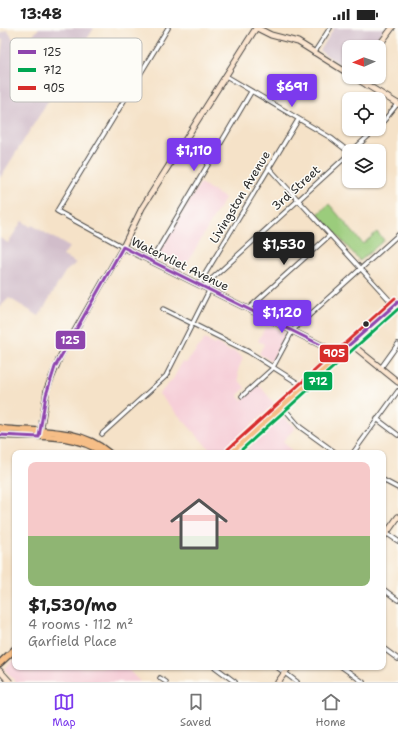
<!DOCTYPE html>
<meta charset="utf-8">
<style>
:root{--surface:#fff;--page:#f2f2f2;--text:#222;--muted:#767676;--line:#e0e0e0;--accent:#7c3aed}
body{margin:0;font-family:"Shantell Sans",sans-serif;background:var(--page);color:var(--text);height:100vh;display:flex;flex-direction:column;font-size:15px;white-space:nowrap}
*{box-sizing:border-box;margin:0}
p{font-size:13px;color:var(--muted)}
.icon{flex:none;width:22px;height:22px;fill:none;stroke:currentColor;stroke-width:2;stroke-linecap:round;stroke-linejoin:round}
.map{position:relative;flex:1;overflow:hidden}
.drawer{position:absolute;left:12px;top:422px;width:374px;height:220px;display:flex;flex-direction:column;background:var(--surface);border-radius:8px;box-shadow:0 1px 3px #0004}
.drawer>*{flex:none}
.needle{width:26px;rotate:268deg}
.buttons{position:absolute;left:342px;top:12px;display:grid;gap:8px}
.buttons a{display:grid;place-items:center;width:44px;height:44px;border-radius:8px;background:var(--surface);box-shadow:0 1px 3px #0004;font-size:20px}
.price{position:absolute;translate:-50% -34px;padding:0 9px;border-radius:4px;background:var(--accent);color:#fff;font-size:13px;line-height:26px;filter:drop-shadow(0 1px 2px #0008)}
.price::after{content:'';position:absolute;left:50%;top:24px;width:12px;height:9px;margin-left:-6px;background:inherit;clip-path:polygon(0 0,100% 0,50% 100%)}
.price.selected{background:#222;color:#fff}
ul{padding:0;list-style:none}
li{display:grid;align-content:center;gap:8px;height:212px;padding:0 16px}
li+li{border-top:1px solid var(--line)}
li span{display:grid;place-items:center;height:124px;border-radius:8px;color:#555}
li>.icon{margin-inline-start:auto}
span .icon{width:72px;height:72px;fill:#fffc;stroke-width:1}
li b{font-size:17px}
.status{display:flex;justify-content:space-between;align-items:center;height:28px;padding:0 20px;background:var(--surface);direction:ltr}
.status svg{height:11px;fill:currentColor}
.tab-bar{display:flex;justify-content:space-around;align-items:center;height:56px;border-top:1px solid var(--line);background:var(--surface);font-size:11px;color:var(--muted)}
.tab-bar a{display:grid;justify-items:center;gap:2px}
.tab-bar .selected{color:var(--accent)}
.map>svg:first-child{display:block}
</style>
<div class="status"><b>13:48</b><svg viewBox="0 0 49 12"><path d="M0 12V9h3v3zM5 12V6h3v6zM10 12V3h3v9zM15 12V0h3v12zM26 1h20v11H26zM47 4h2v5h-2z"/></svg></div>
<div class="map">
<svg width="398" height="654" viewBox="0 0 398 654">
<rect width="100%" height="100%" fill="#fdfcf7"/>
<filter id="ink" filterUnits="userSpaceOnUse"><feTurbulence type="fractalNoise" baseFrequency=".025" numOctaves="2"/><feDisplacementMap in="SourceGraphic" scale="8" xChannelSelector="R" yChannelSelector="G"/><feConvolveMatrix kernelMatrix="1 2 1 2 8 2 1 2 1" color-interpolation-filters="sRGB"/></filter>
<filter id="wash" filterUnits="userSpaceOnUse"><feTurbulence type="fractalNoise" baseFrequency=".012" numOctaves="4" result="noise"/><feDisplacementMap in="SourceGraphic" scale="16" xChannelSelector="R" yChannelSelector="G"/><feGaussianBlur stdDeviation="0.9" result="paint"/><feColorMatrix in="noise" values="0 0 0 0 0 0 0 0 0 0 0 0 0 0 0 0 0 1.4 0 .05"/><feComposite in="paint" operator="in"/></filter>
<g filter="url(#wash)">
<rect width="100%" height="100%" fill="#f5e2c8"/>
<g fill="#f6cfd8">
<polygon points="200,155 225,170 183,242 156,229"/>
<polygon points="267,296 285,305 272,333 259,326 264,316 258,313"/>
<polygon points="205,311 214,317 216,315 231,324 233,322 243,330 238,342 239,352 245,360 238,367 239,370 242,372 259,357 275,376 220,425 213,425 159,366 173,351 182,334 186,335"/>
<polygon points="282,387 295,400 283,413 292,423 291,425 243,425"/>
<polygon points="15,630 15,639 26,639 34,648 27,639 126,639 140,654 16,654 4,641"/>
</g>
<g fill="#d1bdca">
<polygon points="39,0 94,0 0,150 0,37 3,12 0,11 0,6 7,2 18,18 24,19"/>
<polygon points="334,0 385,0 371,19 349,19 349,42 320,23"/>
<polygon points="22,193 31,199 32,197 69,219 63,228 76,235 65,244 39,288 9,270 0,279 0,210 8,215"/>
</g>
<polygon fill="#9bcc7b" stroke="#637c53" points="329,176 363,216 377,204 384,212 360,233 318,186"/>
</g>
<g filter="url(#ink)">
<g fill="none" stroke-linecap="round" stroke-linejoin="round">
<g stroke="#494643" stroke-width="5.5">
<g id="street">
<polyline points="314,25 330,0"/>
<polyline points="226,48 331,110 349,124"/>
<polyline points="379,99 398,75"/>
<polyline points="352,123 376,101"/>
<polyline points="269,140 394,277"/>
<polyline points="123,219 57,183 168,0"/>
<polyline points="151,233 251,64"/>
<polyline points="199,256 298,92"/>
<polyline points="204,258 349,126"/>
<polyline points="249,280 330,207"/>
<polyline points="163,281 249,324 304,359"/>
<polyline points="380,341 398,316"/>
<polyline points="242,368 272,341 293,302 398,207"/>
<polyline points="282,378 300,399 336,425"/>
<polyline points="377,391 398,407"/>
<polyline points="102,406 166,348 210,261"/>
<polyline points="353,425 398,363"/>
<polyline points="383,452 398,460"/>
<polyline points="383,503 398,513"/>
<polyline points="383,561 398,572"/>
<polyline points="383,620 398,631"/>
<polyline points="215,639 235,654"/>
<polyline points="277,639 297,654"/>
<polyline points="342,639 363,654"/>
<polyline points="160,650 166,654"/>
</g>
</g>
<g stroke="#494643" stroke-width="7">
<g id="secondary">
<polyline points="257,0 271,7 298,14 349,46"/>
<polyline points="378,19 392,0"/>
<polyline points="354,49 398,76"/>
<polyline points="364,49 367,57"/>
<polyline points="123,219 339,326"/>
<polyline points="351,316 398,354"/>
<polyline points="40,406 47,361 60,329 123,219 142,180 256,0"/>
<polyline points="383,510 398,489"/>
<polyline points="0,643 10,654"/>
<polyline points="278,654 289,639"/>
</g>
</g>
<g stroke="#494643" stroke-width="8">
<g id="primary">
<path d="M 2,401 C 39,404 79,399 109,425"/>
<path d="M 0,407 C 34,409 74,404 103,425"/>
<polyline points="231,425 398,274"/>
<polyline points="0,635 15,621"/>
</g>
</g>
<g stroke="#494643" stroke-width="8">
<polyline id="highway" points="0,400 7,402"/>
</g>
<use href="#street" stroke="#fff" stroke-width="3.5"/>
<use href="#secondary" stroke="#fbe5cf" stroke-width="5"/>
<use href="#primary" stroke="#f6be87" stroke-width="5.5"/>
<use href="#highway" stroke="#f6be87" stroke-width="6"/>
<g stroke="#fdfcf7" stroke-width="6">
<polyline id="bus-1" points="0,407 39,409 46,367 55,339 123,219 339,326 398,274"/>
</g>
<g stroke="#fdfcf7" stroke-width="6">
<polyline id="bus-2" points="238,425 398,281"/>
</g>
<g stroke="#fdfcf7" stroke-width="6">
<polyline id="bus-3" points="228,421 395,270"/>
</g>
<use href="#bus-1" stroke="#8e44ad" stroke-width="3"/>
<use href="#bus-2" stroke="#00a651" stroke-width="3"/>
<use href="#bus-3" stroke="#d72c2a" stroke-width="3"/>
</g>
</g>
<circle fill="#2b2b2b" stroke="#fdfcf7" stroke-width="1.5" cx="366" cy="296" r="3.5"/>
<g text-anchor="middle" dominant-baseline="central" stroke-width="3" stroke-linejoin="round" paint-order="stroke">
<g font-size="12" fill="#2b2b2b" stroke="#fdfcf7">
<text transform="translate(296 160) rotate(-42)">3rd Street</text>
<text transform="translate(240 169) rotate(-59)">Livingston Avenue</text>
<text transform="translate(180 236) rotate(26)">Watervliet Avenue</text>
</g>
</g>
<rect x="10" y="10" width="132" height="64" rx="6" fill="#fdfcf7" stroke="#bebdba" stroke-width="1"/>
<rect x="18" y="22" width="18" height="4" fill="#8e44ad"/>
<rect x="18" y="40" width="18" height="4" fill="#00a651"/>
<rect x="18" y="58" width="18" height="4" fill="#d72c2a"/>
<g font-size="11" fill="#2b2b2b">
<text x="43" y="28">125</text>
<text x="43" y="46">712</text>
<text x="43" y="64">905</text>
</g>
<g stroke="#fdfcf7" stroke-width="1.5">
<rect x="55" y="302" width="31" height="20" rx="4" fill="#8e44ad"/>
<rect x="319" y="316" width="30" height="19" rx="4" fill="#d72c2a"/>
<rect x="303" y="343" width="30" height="20" rx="4" fill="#00a651"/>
</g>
<g font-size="11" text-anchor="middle" font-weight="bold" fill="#fff">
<text x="70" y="316">125</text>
<text x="334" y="329">905</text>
<text x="318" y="357">712</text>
</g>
</svg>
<div class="buttons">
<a><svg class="needle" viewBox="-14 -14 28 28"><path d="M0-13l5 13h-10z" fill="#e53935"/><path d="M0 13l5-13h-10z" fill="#767676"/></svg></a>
<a><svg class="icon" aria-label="locate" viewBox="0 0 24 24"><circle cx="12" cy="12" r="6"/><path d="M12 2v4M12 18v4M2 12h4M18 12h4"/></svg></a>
<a><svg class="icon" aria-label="layers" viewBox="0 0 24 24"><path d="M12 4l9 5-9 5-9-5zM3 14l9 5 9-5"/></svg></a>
</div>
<b class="price" style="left:292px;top:80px">$691</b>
<b class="price" style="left:194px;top:144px">$1,110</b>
<b class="price selected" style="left:284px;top:238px">$1,530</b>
<b class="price" style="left:282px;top:306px">$1,120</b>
<section class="drawer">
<ul>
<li><span style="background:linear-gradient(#f6c9c9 60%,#8fb573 0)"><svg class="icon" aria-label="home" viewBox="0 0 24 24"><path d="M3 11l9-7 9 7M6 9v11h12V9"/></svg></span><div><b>$1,530/mo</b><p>4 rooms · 112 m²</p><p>Garfield Place</p></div></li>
</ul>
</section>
</div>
<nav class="tab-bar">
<a class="selected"><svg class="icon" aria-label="map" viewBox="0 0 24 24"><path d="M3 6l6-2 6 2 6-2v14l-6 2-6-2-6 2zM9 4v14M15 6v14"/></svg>Map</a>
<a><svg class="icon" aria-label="saved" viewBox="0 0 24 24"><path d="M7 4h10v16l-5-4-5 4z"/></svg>Saved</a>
<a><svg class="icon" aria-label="home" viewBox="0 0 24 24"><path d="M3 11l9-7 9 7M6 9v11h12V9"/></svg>Home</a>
</nav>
